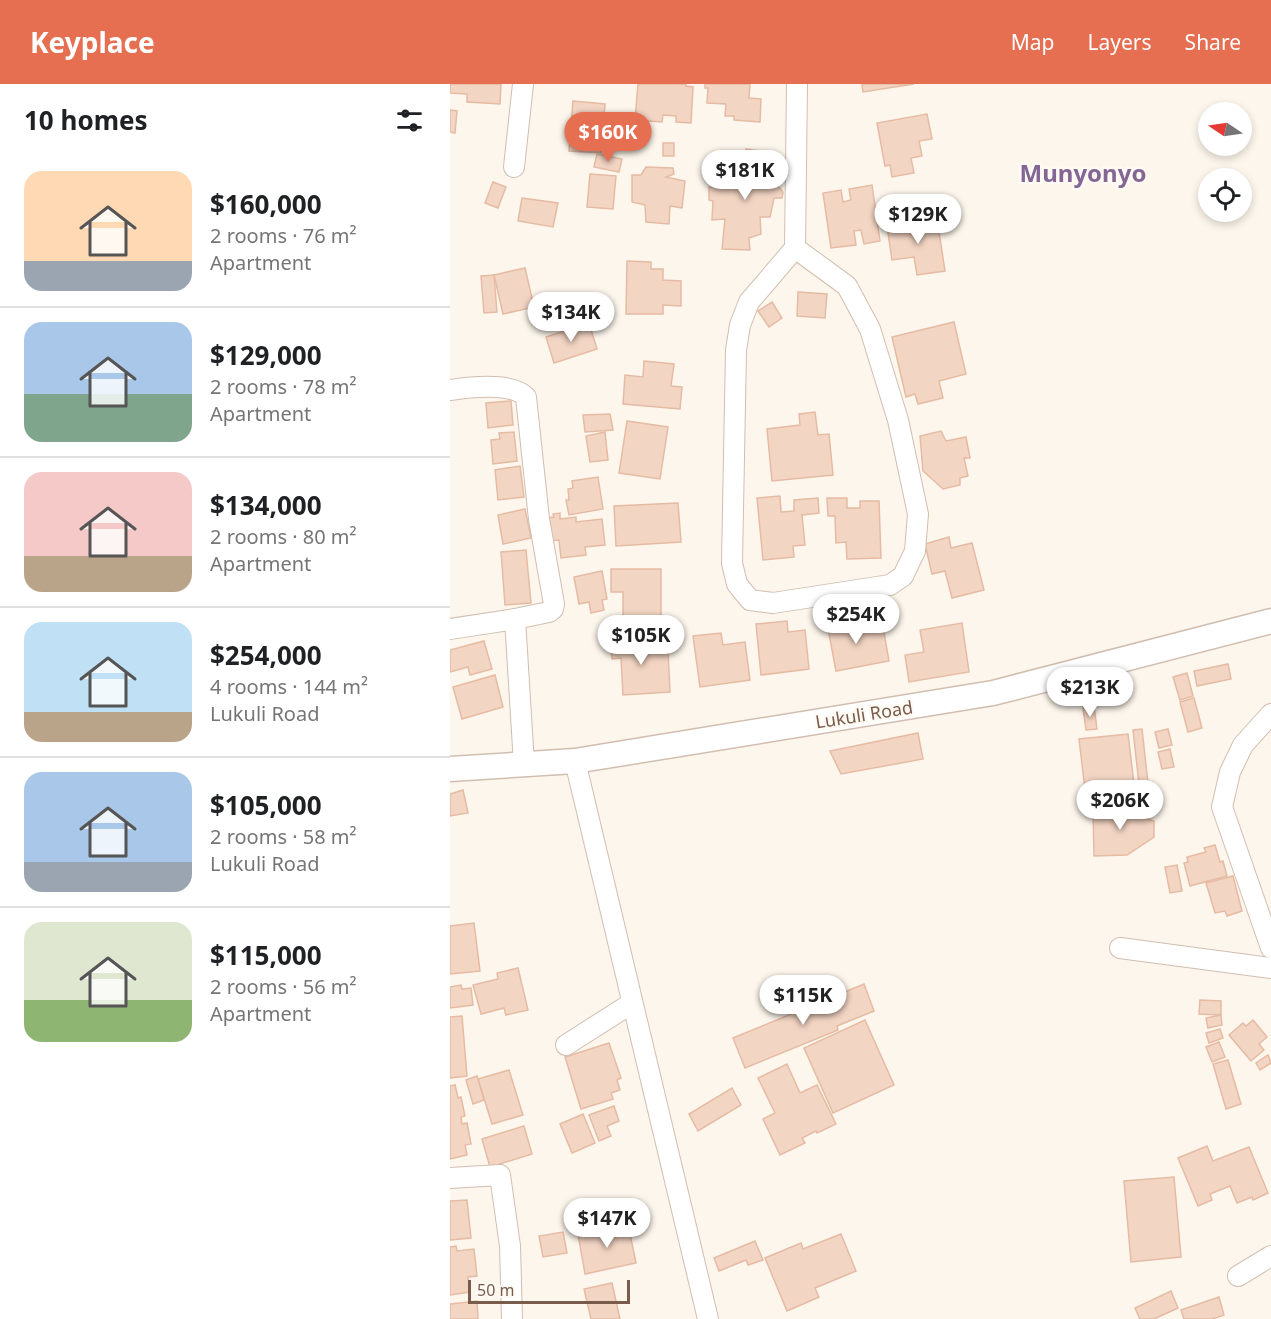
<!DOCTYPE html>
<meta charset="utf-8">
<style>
:root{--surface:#fff;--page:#f6f6f6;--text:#202124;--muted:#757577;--line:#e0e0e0;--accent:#e76f51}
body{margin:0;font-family:"Noto Sans",sans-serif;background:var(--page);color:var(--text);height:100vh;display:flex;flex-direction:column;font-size:22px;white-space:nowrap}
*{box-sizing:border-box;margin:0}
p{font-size:20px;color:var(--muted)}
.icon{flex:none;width:33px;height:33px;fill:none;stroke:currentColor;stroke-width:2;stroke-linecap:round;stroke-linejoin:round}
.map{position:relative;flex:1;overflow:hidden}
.side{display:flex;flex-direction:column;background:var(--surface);width:450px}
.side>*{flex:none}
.needle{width:39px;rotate:283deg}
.buttons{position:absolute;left:748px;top:18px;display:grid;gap:12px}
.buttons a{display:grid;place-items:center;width:54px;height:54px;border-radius:50%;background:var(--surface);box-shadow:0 3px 9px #0003;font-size:30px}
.scale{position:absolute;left:18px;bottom:15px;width:162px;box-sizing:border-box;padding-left:6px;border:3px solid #7a5c4d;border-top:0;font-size:16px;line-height:21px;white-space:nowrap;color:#7a5c4d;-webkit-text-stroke:4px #fffaf3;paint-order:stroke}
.price{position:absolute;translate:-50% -51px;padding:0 14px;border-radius:21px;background:#fff;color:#222;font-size:20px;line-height:39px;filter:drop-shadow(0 2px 3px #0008)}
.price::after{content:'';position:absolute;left:50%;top:36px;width:18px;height:14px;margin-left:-9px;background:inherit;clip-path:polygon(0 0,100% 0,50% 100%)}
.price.current{background:var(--accent);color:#fff}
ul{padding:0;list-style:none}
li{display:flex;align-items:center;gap:18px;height:150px;padding:0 24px}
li+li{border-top:2px solid var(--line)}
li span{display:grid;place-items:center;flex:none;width:168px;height:120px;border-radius:18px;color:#555}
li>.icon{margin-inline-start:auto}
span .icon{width:72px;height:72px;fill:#fffc;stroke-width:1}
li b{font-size:26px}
h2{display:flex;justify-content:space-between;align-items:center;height:72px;padding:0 24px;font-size:26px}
header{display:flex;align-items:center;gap:36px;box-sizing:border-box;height:84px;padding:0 30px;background:var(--accent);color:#fff}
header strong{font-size:28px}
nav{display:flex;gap:33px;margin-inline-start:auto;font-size:21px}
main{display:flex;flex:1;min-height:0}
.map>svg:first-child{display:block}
</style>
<header>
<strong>Keyplace</strong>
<nav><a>Map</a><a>Layers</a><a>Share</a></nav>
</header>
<main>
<section class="side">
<h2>10 homes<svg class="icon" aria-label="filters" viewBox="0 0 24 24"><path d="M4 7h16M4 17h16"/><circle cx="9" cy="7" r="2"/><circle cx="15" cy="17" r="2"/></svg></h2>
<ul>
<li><span style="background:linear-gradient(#ffd9b3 75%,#9aa5b1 0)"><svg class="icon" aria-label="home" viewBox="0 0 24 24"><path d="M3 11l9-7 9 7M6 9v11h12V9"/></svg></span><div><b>$160,000</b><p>2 rooms · 76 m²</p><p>Apartment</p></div></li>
<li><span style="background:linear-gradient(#a9c7e8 60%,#7fa58c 0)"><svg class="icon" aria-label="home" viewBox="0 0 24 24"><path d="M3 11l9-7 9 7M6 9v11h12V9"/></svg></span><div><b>$129,000</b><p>2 rooms · 78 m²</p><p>Apartment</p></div></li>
<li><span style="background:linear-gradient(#f6c9c9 70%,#b9a48a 0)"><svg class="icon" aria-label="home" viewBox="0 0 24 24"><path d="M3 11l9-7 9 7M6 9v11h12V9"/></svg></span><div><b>$134,000</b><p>2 rooms · 80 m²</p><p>Apartment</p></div></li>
<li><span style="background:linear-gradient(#bfe0f5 75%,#b9a48a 0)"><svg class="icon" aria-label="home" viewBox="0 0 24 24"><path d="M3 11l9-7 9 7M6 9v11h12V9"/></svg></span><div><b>$254,000</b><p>4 rooms · 144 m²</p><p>Lukuli Road</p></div></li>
<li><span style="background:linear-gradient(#a9c7e8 75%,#9aa5b1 0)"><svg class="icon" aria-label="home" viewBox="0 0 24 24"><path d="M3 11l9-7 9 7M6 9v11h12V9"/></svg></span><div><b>$105,000</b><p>2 rooms · 58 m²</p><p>Lukuli Road</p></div></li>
<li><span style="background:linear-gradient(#dfe7d0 65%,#8fb573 0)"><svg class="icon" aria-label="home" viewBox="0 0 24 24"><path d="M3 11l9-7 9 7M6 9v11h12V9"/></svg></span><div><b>$115,000</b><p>2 rooms · 56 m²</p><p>Apartment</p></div></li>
</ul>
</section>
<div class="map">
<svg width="821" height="1235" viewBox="0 0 821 1235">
<rect width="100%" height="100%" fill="#fdf6ec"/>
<g fill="#f3d5c3" stroke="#e6bba3" stroke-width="1.5">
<polygon points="0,0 51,0 50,20 17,18 17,10 0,9"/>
<polygon points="188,0 236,0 236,2 243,3 241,39 226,38 226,32 213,31 212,38 185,36"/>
<polygon points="255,0 300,0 299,14 311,15 310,38 284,36 284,32 275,32 276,20 257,19 258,4 255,4"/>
<polygon points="412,0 464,0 413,8"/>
<polygon points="123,17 155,20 151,69 119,67"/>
<polygon points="0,26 7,27 5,49 0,48"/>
<polygon points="477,30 482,55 469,57 472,72 461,74 464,89 442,93 440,81 435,82 427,39"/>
<rect x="213" y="59" width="11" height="13"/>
<polygon points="296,65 317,68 317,81 326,100 333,108 332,114 324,114 320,133 310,133 311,150 299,154 300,166 272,165 275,135 262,136 263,117 259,116 259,103 287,104 286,73 293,76"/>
<polygon points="147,70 172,75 169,88 144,83"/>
<polygon points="196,83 223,84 224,90 216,93 235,97 232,124 220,122 219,140 196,138 195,121 182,118 182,91 191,91"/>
<polygon points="140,90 166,92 163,125 137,123"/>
<polygon points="43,98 56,103 48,124 35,119"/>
<polygon points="422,101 430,157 414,160 411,146 404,147 406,161 381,164 373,109 391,106 393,118 401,116 399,105"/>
<polygon points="72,114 108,119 103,143 68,137"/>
<polygon points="487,135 495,187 467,191 464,173 442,176 437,142"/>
<polygon points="177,177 201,178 201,185 213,185 213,196 231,197 231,222 213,221 213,230 176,230"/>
<polygon points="75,184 84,223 53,230 44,191"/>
<polygon points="44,191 47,228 34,229 31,192"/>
<polygon points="348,208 377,210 375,234 347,232"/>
<polygon points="322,218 332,234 319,243 308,227"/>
<polygon points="504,238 516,290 489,297 493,314 468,320 465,310 456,313 442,253"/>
<polygon points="139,239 147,265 104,279 96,253"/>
<polygon points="194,277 224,280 221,302 232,303 230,325 173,320 175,291 193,293"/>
<polygon points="61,317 63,341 38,344 36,319"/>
<polygon points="365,328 368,351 379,350 383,391 322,397 317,345 350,341 349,330"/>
<polygon points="160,330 163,346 135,348 133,331"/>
<polygon points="177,337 218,343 210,395 169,389"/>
<polygon points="491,347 496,357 516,353 520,374 514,374 518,392 510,394 510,401 493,405 473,387 470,352"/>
<polygon points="64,348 67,377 43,380 41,356 50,355 49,349"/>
<polygon points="155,348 158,376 140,378 136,352"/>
<polygon points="70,382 74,413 48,416 45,386"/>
<polygon points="148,393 153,425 119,431 116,416 119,416 118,405 123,404 122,397"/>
<polygon points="330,412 331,428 344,427 344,416 368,414 369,429 352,431 355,461 343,462 344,473 313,476 307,414"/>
<polygon points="377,414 397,414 397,424 410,424 410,417 429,417 431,474 397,475 396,458 386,459 385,432 378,432"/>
<polygon points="228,419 231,458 166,462 164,422"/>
<polygon points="75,425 81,454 53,460 48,431"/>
<polygon points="110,429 110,435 126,433 126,438 152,435 155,461 135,463 136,471 111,474 109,456 97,457 95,434 104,433 103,430"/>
<polygon points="499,453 501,464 522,459 534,506 502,514 495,487 482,490 475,460"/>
<polygon points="76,466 81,519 55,521 51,468"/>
<polygon points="161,485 211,485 211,536 173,536 173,508 161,508"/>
<polygon points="152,487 157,515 152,516 154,526 141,529 139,518 129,520 124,493"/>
<polygon points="407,533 410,547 433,543 439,577 386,587 377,539"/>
<polygon points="337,537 338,548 355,546 359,585 311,591 306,540"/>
<polygon points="512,539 519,588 459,598 455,571 474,568 470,546"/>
<polygon points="186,549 186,557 198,556 199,568 218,567 220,608 173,611 171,574 162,575 160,551"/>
<polygon points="271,549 273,561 295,558 300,596 250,603 243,552"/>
<polygon points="34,557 42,585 20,591 18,583 0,588 0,566"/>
<polygon points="778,580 781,595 747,602 744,587"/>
<polygon points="737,589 743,612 730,616 723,593"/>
<polygon points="45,591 53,623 12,635 3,603"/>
<polygon points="744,614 752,644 738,648 730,618"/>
<polygon points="644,622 647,645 636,646 633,624"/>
<polygon points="692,645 698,699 689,700 683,646"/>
<polygon points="718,645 722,661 709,664 705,648"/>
<polygon points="468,649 473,675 391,690 380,667"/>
<polygon points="678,650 684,700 635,706 629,655"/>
<polygon points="720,665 724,683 712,685 708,668"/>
<polygon points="13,706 18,729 0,732 0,710"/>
<polygon points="672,719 676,728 704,737 704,753 677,771 644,772 643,727"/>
<polygon points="765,761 770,778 773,777 777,792 740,802 734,779 738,778 737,773 756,768 754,764"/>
<polygon points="727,781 732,807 720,809 715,783"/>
<polygon points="783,792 792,827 777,832 775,827 765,829 756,799"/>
<polygon points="24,839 30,887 0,890 0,842"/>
<polygon points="68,884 78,926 56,931 54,924 31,930 23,901 48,895 47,889"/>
<polygon points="414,900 424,927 387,942 388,946 295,984 283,954"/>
<polygon points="11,901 12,905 21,904 23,921 0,924 0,903"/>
<polygon points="750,916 771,917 771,931 749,930"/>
<polygon points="771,931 772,941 758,944 756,934"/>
<polygon points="12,932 17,992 0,994 0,933"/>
<polygon points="415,936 444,1001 383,1029 354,964"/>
<polygon points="803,936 817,953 809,960 814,966 801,977 779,951 793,939 796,942"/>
<polygon points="770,945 773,954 759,959 756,949"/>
<polygon points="769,958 775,973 762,978 756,963"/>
<polygon points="159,959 171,994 167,996 170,1006 161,1009 163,1015 131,1025 115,973"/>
<polygon points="818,971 821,979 810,986 806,979"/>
<polygon points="778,976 791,1020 776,1025 763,980"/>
<polygon points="337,980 350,1009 367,1001 386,1040 367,1049 366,1047 352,1054 355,1059 330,1071 313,1035 325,1029 308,994"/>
<polygon points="59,986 73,1031 42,1040 28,995"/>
<polygon points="27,992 34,1016 23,1020 16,996"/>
<polygon points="5,1001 8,1014 11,1013 15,1032 11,1033 12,1040 17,1039 21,1060 15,1061 17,1071 0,1075 0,1002"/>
<polygon points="282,1004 291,1021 248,1047 239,1030"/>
<polygon points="164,1022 169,1037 157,1042 161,1052 149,1057 139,1031"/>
<polygon points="133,1030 145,1059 122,1069 110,1040"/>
<polygon points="74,1042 82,1070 40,1083 32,1055"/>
<polygon points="757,1062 763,1077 799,1063 818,1109 803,1116 802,1113 787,1119 780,1102 760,1110 762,1116 748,1122 728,1074"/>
<polygon points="724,1093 731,1173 681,1178 674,1097"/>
<polygon points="17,1116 21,1154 0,1156 0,1117"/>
<polygon points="178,1140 186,1179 135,1190 128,1150"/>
<polygon points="113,1148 117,1169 93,1173 89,1152"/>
<polygon points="391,1150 406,1187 365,1204 369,1213 337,1227 315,1174 351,1159 353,1165"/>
<polygon points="305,1157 313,1176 298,1181 296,1176 269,1187 264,1174"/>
<polygon points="6,1162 7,1167 24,1165 27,1192 18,1193 20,1208 0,1211 0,1163"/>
<polygon points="162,1199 170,1235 141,1235 134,1205"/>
<polygon points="721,1207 728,1224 704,1235 690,1235 685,1224"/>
<polygon points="769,1213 774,1231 762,1235 734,1235 731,1226"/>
<polygon points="27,1217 28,1235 0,1235 0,1220"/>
</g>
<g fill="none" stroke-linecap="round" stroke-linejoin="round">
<g stroke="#d1beb0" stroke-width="22">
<g id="minor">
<polyline points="64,83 73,0"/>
<polyline points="345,164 397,202 420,245 448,336 468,430 465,467 453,492 440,501 323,519 300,516 287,500 282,479 286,266 290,241 299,218 345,164 347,0"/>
<path d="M 0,306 C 20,303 62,298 76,313 L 89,435 L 104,520 L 103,525 L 99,528 L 65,535 L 74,680"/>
<polyline points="0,545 65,535"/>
<polyline points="821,630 793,661 780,688 772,723 821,864"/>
<polyline points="125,677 258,1235"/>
<polyline points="670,864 821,884"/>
<polyline points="116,961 182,919"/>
<polyline points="0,1094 50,1091 60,1162 62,1235"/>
<polyline points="788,1192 821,1172"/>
</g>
</g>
<g stroke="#d1beb0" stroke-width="27">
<polyline id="tertiary" points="0,685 125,677 543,609 821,537"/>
</g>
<use href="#minor" stroke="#fff" stroke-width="20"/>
<use href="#tertiary" stroke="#fff" stroke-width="24"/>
</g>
<g text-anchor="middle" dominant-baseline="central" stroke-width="5" stroke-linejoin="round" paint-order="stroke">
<g font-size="18" fill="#7a5c4d" stroke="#fffaf3">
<text transform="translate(414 630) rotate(-9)">Lukuli Road</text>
</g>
<g font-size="24" font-weight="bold" fill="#846695" stroke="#fffaf3">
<text x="633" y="88">Munyonyo</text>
</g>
</g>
</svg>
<div class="buttons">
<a><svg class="needle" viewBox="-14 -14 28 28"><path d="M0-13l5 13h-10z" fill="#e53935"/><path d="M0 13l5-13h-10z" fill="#757577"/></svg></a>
<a><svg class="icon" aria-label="locate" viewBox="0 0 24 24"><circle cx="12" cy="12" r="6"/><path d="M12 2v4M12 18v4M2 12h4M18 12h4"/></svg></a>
</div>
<div class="scale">50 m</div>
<b class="price current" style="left:158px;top:79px">$160K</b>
<b class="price" style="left:295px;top:117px">$181K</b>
<b class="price" style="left:468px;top:161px">$129K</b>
<b class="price" style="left:121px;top:259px">$134K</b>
<b class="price" style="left:406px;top:561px">$254K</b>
<b class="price" style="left:191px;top:582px">$105K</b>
<b class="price" style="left:640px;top:634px">$213K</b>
<b class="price" style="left:670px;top:747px">$206K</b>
<b class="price" style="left:353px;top:942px">$115K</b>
<b class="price" style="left:157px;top:1165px">$147K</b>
</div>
</main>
